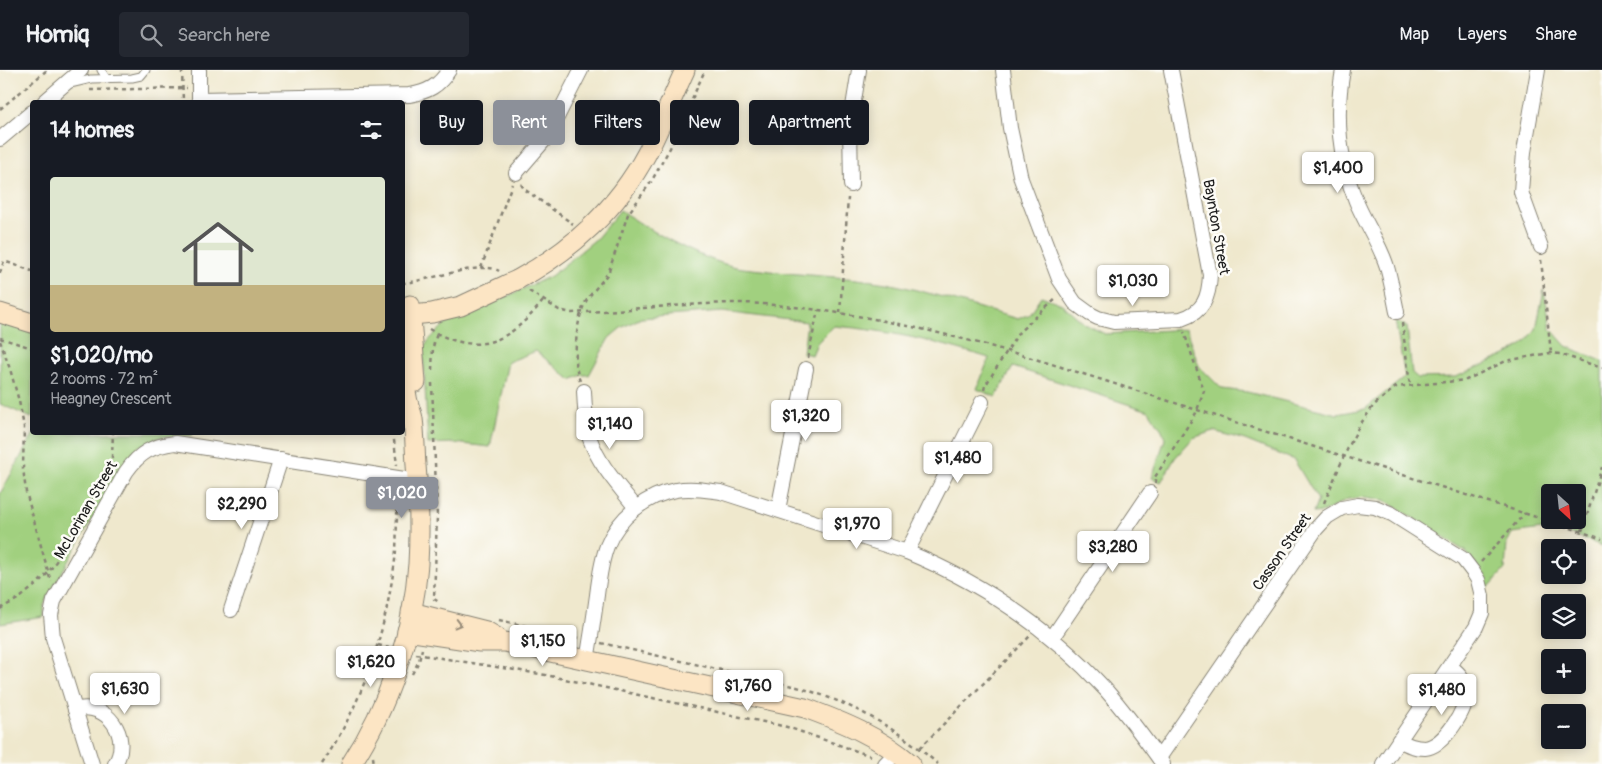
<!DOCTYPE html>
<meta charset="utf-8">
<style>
:root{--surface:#171b24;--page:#242831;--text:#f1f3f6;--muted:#9ea1a6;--line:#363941;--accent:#8c9099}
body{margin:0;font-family:Pangolin,sans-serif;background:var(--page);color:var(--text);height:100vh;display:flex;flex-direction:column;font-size:19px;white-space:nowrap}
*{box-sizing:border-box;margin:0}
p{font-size:16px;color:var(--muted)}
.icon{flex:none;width:28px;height:28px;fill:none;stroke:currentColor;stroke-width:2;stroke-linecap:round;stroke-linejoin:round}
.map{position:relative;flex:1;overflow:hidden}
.details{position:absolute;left:30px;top:30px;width:375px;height:335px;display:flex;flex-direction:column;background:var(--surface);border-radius:5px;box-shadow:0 2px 12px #0003}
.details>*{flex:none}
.banner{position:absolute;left:420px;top:30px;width:475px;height:45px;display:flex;gap:10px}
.needle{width:32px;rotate:153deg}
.tools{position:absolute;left:1541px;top:414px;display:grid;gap:10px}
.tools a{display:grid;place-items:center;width:45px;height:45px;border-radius:5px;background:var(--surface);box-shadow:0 2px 12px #0003;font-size:25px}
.price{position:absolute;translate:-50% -42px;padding:0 11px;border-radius:5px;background:#fff;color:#222;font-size:16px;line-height:32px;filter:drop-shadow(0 1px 2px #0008)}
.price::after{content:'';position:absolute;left:50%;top:30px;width:15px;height:11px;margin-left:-8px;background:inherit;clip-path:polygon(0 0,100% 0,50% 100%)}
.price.on{background:var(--accent);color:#fff}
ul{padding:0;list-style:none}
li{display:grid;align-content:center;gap:10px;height:265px;padding:0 20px}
li span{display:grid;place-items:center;height:155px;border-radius:5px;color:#555}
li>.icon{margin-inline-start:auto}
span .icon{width:90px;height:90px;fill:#fffc;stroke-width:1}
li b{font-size:21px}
h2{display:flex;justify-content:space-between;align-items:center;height:60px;padding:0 20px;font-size:21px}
.tag{padding:0 18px;border-radius:5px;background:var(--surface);box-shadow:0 2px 12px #0003;font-size:18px;line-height:45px}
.tag.on{background:var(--accent);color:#fff}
header{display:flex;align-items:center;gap:30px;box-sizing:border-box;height:70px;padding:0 25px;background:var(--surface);border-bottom:1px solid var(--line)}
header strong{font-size:24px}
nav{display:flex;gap:28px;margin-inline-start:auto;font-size:18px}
.search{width:350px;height:45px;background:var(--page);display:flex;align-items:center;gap:12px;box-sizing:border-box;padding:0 18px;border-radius:5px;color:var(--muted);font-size:19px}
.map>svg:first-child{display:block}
</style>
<header>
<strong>Homiq</strong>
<div class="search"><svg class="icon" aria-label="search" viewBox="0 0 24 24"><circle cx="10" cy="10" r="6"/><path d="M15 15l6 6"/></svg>Search here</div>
<nav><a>Map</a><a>Layers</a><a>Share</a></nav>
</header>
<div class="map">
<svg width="1602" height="694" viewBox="0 0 1602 694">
<rect width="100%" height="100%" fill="#fdfcf7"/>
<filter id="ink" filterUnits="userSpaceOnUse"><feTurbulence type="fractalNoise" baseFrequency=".02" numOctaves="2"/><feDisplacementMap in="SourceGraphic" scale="10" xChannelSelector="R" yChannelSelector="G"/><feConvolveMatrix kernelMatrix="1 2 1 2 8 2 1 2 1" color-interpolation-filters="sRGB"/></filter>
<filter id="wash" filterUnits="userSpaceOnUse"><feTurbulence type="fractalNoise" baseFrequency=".0096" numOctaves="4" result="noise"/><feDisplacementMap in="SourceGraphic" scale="20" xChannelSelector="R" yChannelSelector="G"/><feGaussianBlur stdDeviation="1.12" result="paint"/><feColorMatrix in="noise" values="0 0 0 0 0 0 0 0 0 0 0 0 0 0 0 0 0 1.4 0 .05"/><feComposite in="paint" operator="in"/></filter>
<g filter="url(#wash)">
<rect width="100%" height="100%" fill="#efe8cd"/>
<g fill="#a1d07f" stroke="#5e764e" fill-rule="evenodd">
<path d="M 620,140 C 649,160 693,185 728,195 C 738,198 751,199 762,200 C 803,206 845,206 886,213 C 931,222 974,237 1018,249 L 1029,244 L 1041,226 L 1062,234 L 1085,254 L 1105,264 L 1186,259 L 1199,296 L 1222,319 L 1247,322 L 1337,344 L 1365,339 L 1405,307 L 1395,250 L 1407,257 L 1412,303 L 1418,308 L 1456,307 L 1510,283 L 1525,273 L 1536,259 L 1544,220 L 1551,259 L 1566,276 L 1602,291 L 1602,476 L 1564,461 L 1542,459 L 1512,463 L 1507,473 L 1505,499 L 1490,516 L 1486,516 L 1475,493 L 1466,482 L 1385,430 L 1365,427 L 1348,429 L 1324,442 L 1313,443 L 1318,430 L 1294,390 L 1245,370 L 1213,361 L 1193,368 L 1175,388 L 1161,412 L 1152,408 L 1165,369 L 1162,360 L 1149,341 L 1013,297 L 996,327 L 977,319 L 989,288 C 937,272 888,260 834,256 L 817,273 L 812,285 L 803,283 L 807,252 L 722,242 L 641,248 L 621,258 L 609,268 L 589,305 L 582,305 L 571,310 L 536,281 L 508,292 L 490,377 L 454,373 L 428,374 L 423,279 L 429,270 L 443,256 L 474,237 L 490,234 L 551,206 L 597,168 ZM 1550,422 L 1578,422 L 1578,450 L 1550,450 Z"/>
<polygon points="0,249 32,258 32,348 0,334"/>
<polygon points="34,363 193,363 192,365 161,367 138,377 118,404 49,525 44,535 44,547 0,554 0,424"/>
</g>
</g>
<g filter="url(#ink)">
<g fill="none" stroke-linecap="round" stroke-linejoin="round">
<g stroke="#868274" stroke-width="9">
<g id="lane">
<polyline points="101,0 107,9"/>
<polyline points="70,14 91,9 132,8 141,6 146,0"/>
</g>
</g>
<g stroke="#868274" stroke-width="16">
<g id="street">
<polyline points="199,0 199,32"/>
<path d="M 1003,0 L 1010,58 L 1021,109 L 1059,209 L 1075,233 L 1090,244 L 1098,248 L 1114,252 L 1181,249 C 1204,242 1209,227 1210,205 L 1171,0"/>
<path d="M 1343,0 C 1335,44 1339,90 1356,131 C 1365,153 1380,174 1387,197 C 1391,211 1394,227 1397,242"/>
<polyline points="1538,0 1524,82 1521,122 1541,177"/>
<path d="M 199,29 L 409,25 C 428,22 439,16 449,0"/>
<polyline points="44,32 81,0"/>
<polyline points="0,69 32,42"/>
<polyline points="516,103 547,67 581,0"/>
<polyline points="851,115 850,55 859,0"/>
<path d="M 584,321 C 585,337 585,354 590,369 C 599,395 619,416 636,438"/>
<polyline points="778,440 806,299"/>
<polyline points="907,482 982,332"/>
<polyline points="231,540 281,389"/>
<polyline points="1052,568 1150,423"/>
<path d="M 587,590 C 591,568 594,547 597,525 C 599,509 601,492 607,476 C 618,448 646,425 676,420 C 691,417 706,420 721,422 L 907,482 C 982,513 1050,559 1105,619 C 1126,643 1145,669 1163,694"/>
<path d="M 75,640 C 107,630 132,667 115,694"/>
<path d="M 1399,670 C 1408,675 1414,678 1425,678 C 1444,676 1467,640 1467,621 C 1466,610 1458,602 1450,596"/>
<polyline points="1159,688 1316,459 1327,447 1342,438 1358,435 1375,437 1392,444 1463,489 1473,502 1478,510 1482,526 1482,543 1476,557 1383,694"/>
<path d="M 92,694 L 53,568 L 51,545 L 54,531 L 126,402 C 140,382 152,376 175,373 L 417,411"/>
<polyline points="885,694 897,682"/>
</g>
</g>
<g stroke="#868274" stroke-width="21">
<g id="secondary">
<path d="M 517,210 C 571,181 618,138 647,83 C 661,56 672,28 685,0"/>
<polyline points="410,235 416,312"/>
<polyline points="0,243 32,253"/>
<polyline points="402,246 432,243 461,236 508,214"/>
<polyline points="411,542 486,561 498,568"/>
<path d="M 407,561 L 480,572 L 505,572 L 805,638 C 843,652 880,667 911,694"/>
<path d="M 351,694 C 389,636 413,563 418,494 C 420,461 419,428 416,395 C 415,380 415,364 413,349 C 412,342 408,335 407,327 C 405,316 404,305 402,293"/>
</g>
</g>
<g stroke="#868274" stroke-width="2.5" stroke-dasharray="4 4" stroke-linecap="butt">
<polyline points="182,0 183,32"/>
<polyline points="90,20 187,18"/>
<polyline points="0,39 47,0"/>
<polyline points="521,114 524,119 573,154"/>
<polyline points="1541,190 1551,283"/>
<polyline points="481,198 512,114"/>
<polyline points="0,203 4,191 32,201"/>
<path d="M 402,213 C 425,212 483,190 499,201"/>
<path d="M 529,221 L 559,240 L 572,243 C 626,240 680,234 735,233 C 760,233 786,236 811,239 C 895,250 977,271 1058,296 L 1574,459 L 1602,469"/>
<polyline points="840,243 848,128"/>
<polyline points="1402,253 1410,315"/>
<path d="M 429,259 C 479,288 509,272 543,231"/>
<polyline points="0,268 32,278"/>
<polyline points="0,271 10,299 19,331 24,357 23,398 26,422 51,512"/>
<polyline points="808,288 818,240"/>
<polyline points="432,300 433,277 437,263"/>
<path d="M 580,311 C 572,293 576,250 585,233 C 591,222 602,213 609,201 L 628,144 L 651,112 L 670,78 L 705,0"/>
<polyline points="432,313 437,446 434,529 439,532"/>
<polyline points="984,320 985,316 1019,262 1057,228"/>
<polyline points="393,362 397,395"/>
<polyline points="1155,413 1157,408 1155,407 1196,343 1204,321 1184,262"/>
<polyline points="1324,433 1344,386 1359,356 1374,335 1396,317 1466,310 1506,291 1549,283 1560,284 1602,298"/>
<polyline points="1582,461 1602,397"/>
<polyline points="1481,492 1525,443"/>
<polyline points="0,539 21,527 37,514 48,503 59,487 107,400 112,387 113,362"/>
<polyline points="499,550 579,568"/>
<path d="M 601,573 L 797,617 C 852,633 895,657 938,694"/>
<polyline points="378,575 389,578"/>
<polyline points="416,584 546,605 787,657 871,686"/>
<polyline points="412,604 419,591 422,579"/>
<polyline points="920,678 1030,566"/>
<polyline points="373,687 374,694"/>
<path d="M 322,694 C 364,630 385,565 395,490 C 398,467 395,443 400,421"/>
</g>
<use href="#lane" stroke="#fff" stroke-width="7"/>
<use href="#street" stroke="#fff" stroke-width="14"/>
<use href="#secondary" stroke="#fce5c4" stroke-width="19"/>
<g stroke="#868274" stroke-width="21" stroke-linecap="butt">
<polyline id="secondary-bridge" points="508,214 517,210"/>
</g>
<use href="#secondary-bridge" stroke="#fce5c4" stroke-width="19"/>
</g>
<defs><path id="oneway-chevron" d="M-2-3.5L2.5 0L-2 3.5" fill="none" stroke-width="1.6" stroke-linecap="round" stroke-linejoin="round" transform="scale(1.25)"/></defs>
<use stroke="#978b78" href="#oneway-chevron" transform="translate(458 554) rotate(15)"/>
</g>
<g text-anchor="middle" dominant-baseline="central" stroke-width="5" stroke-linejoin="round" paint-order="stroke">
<g font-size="15" fill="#1c1c1c" stroke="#fdfcf7">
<text transform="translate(1216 157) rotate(80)">Baynton Street</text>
<text transform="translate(86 440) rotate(-60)">McLorinan Street</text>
<text transform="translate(1282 482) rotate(-55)">Casson Street</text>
</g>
</g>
</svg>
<div class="tools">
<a><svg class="needle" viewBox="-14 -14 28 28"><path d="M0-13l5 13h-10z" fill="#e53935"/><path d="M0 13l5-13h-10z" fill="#9ea1a6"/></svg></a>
<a><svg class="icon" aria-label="locate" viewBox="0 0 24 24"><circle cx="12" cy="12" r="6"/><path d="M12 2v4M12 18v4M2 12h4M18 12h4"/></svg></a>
<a><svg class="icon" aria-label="layers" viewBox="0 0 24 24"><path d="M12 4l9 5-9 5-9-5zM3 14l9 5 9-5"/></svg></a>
<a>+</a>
<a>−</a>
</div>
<b class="price" style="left:1338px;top:124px">$1,400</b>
<b class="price" style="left:1133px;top:237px">$1,030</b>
<b class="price" style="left:806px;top:372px">$1,320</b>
<b class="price" style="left:610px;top:380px">$1,140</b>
<b class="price" style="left:958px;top:414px">$1,480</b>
<b class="price on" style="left:402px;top:449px">$1,020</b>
<b class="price" style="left:242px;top:460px">$2,290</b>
<b class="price" style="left:857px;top:480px">$1,970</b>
<b class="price" style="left:1113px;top:503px">$3,280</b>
<b class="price" style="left:543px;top:597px">$1,150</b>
<b class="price" style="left:371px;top:618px">$1,620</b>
<b class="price" style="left:748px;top:642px">$1,760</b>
<b class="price" style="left:125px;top:645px">$1,630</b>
<b class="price" style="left:1442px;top:646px">$1,480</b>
<div class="banner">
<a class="tag">Buy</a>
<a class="tag on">Rent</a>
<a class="tag">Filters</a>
<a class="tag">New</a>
<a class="tag">Apartment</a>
</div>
<section class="details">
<h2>14 homes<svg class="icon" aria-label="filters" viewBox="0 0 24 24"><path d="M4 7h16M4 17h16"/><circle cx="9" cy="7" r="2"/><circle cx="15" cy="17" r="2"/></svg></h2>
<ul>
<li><span style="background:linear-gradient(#dfe7d0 70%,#c2b280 0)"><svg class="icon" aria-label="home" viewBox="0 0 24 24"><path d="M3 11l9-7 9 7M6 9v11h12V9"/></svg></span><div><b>$1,020/mo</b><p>2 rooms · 72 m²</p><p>Heagney Crescent</p></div></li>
</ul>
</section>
</div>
